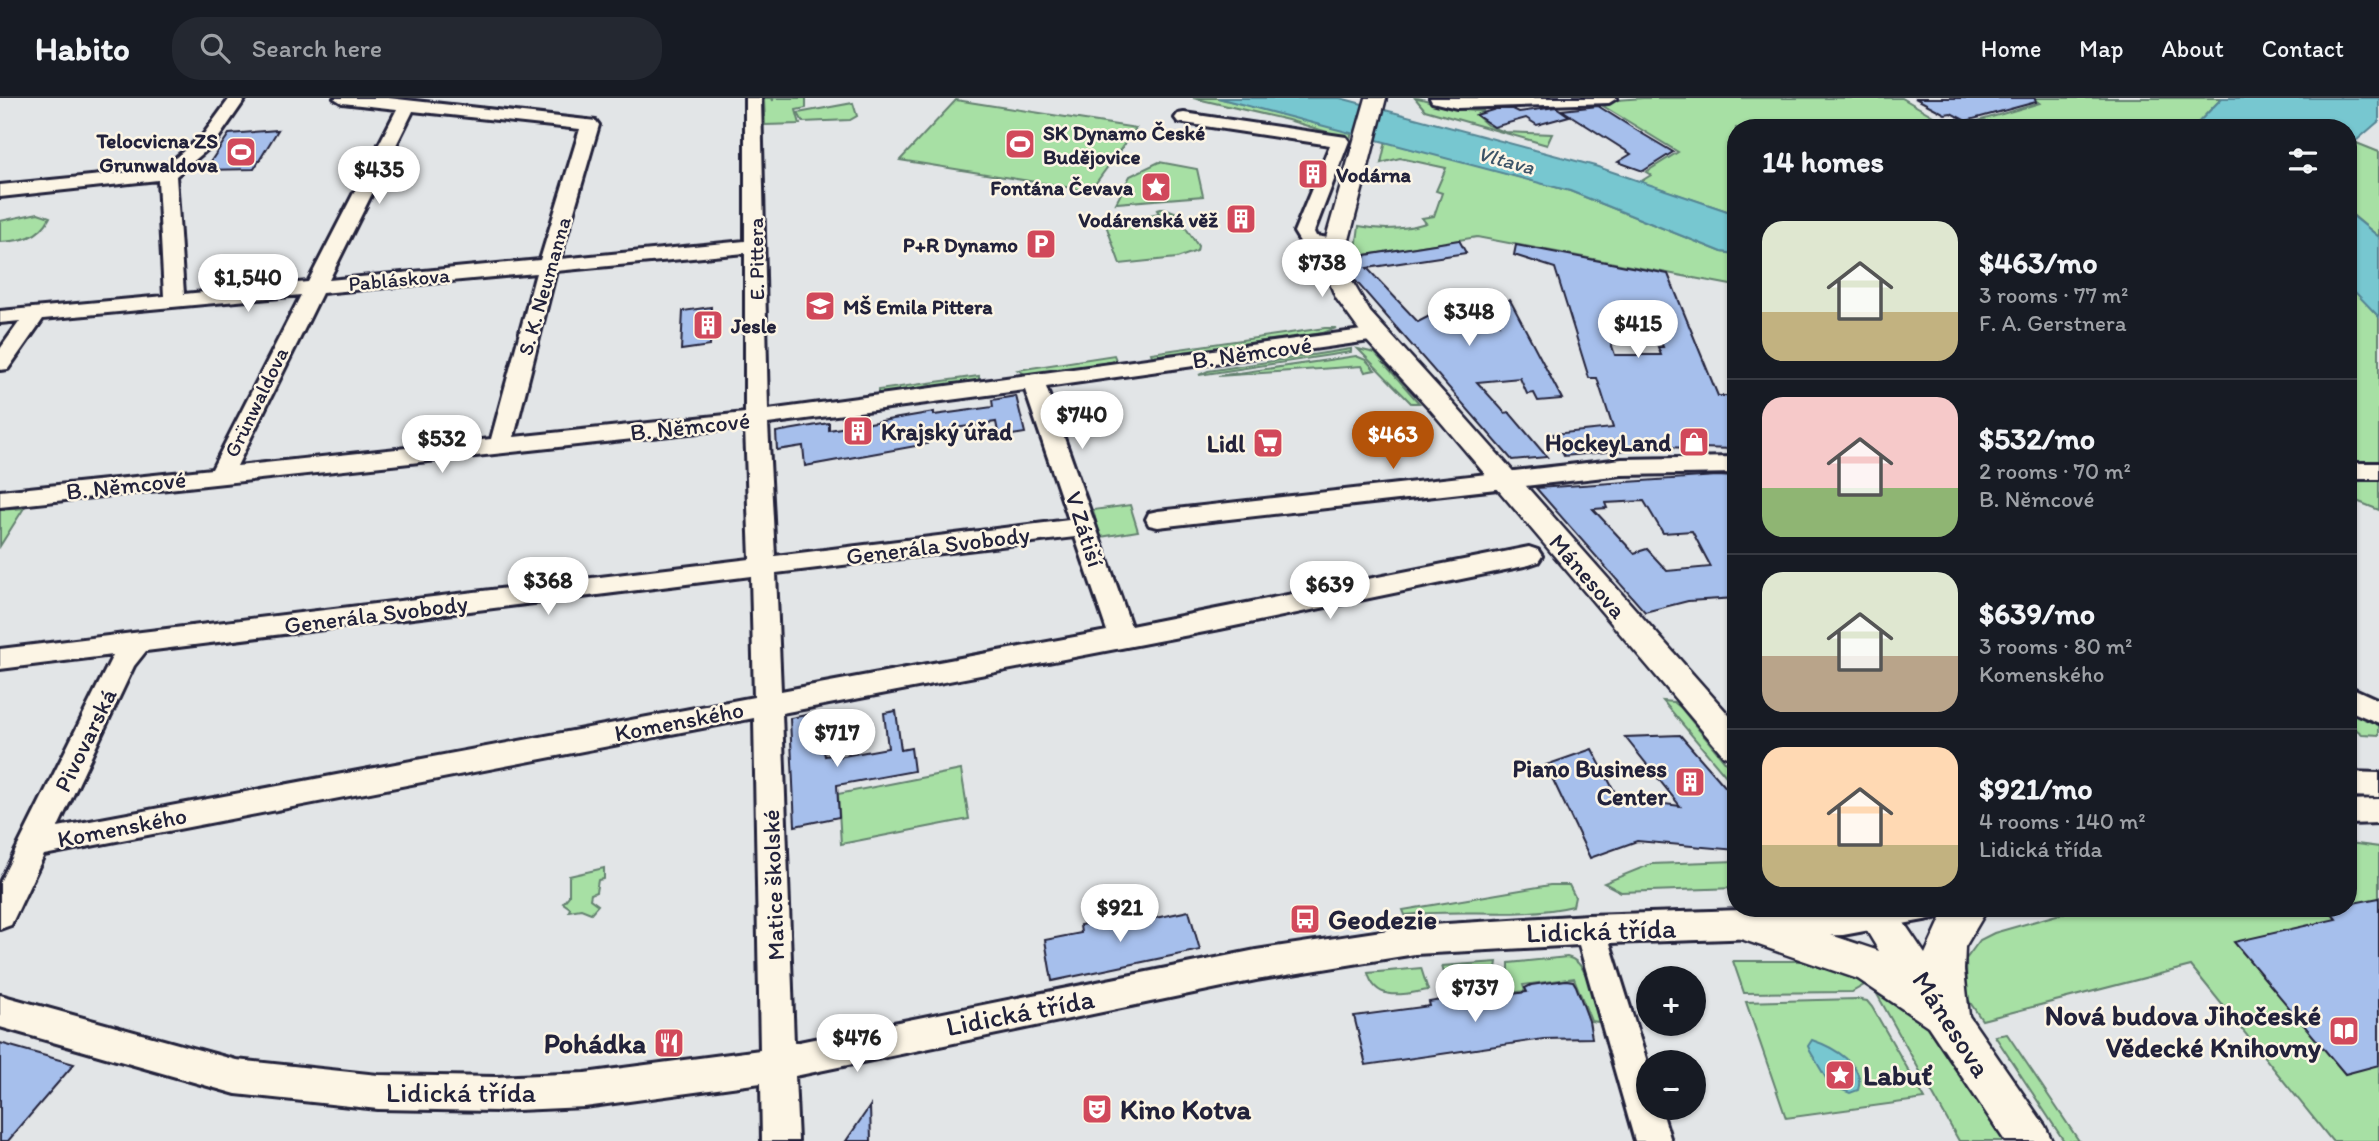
<!DOCTYPE html>
<meta charset="utf-8">
<style>
:root{--surface:#171b24;--page:#242831;--text:#f1f3f6;--muted:#9ea1a6;--line:#363941;--accent:#b45309}
body{margin:0;font-family:Itim,sans-serif;background:var(--page);color:var(--text);height:100vh;display:flex;flex-direction:column;font-size:26px;white-space:nowrap}
*{box-sizing:border-box;margin:0}
p{font-size:23px;color:var(--muted)}
.icon{flex:none;width:38px;height:38px;fill:none;stroke:currentColor;stroke-width:2;stroke-linecap:round;stroke-linejoin:round}
.map{position:relative;flex:1;overflow:hidden}
.panel{position:absolute;left:1727px;top:21px;width:630px;height:798px;display:flex;flex-direction:column;background:var(--surface);border-radius:28px;box-shadow:0 2px 5px #0004}
.panel>*{flex:none}
.buttons{position:absolute;left:1636px;top:868px;display:grid;gap:14px}
.buttons a{display:grid;place-items:center;width:70px;height:70px;border-radius:50%;background:var(--surface);box-shadow:0 2px 5px #0004;font-size:35px}
.price{position:absolute;translate:-50% -60px;padding:0 16px;border-radius:24px;background:#fff;color:#222;font-size:23px;line-height:46px;filter:drop-shadow(0 2px 4px #0008)}
.price::after{content:'';position:absolute;left:50%;top:42px;width:21px;height:16px;margin-left:-10px;background:inherit;clip-path:polygon(0 0,100% 0,50% 100%)}
.price.current{background:var(--accent);color:#fff}
ul{padding:0;list-style:none}
li{display:flex;align-items:center;gap:21px;height:175px;padding:0 35px}
li+li{border-top:2px solid var(--line)}
li span{display:grid;place-items:center;flex:none;width:196px;height:140px;border-radius:21px;color:#555}
li>.icon{margin-inline-start:auto}
span .icon{width:84px;height:84px;fill:#fffc;stroke-width:1}
li b{font-size:30px}
h2{display:flex;justify-content:space-between;align-items:center;height:84px;padding:0 35px;font-size:30px}
header{display:flex;align-items:center;gap:42px;box-sizing:border-box;height:98px;padding:0 35px;background:var(--surface);border-bottom:2px solid var(--line)}
header strong{font-size:33px}
nav{display:flex;gap:38px;margin-inline-start:auto;font-size:24px}
.search{width:490px;height:63px;background:var(--page);display:flex;align-items:center;gap:18px;box-sizing:border-box;padding:0 24px;border-radius:28px;color:var(--muted);font-size:26px}
.map>svg:first-child{display:block}
</style>
<header>
<strong>Habito</strong>
<div class="search"><svg class="icon" aria-label="search" viewBox="0 0 24 24"><circle cx="10" cy="10" r="6"/><path d="M15 15l6 6"/></svg>Search here</div>
<nav><a>Home</a><a>Map</a><a>About</a><a>Contact</a></nav>
</header>
<div class="map">
<svg width="2379" height="1043" viewBox="0 0 2379 1043">
<rect width="100%" height="100%" fill="#e2e5e7"/>
<filter id="ink" filterUnits="userSpaceOnUse"><feTurbulence type="fractalNoise" baseFrequency=".0143" numOctaves="2"/><feDisplacementMap in="SourceGraphic" scale="14" xChannelSelector="R" yChannelSelector="G"/><feConvolveMatrix kernelMatrix="1 2 1 2 8 2 1 2 1" color-interpolation-filters="sRGB"/></filter>
<g filter="url(#ink)">
<g fill="#a7e0a4" stroke="#648170" stroke-width="2">
<polygon points="764,0 772,0 773,3 773,0 806,0 806,10 796,12 800,26 765,27"/>
<polygon points="1193,0 1218,0 1352,34 1350,41 1288,22"/>
<path d="M 1415,0 C 1425,0 1431,5 1442,8 C 1456,12 1470,13 1484,13 L 1476,17 L 1487,27 L 1505,34 L 1552,36 L 1547,47 L 1425,12 Z"/>
<polygon points="1643,0 1902,0 1954,30 2040,5 2031,0 2222,0 2193,30 1736,30 1736,116 1640,84 1651,77 1646,74 1678,54 1603,8 1608,7 1604,3"/>
<polygon points="956,2 1136,30 1090,93 900,62"/>
<polygon points="853,5 857,18 850,22 803,24 798,15"/>
<path d="M 1386,43 L 1570,93 L 1722,154 L 1736,156 L 1736,188 L 1477,139 L 1366,157 L 1352,181 L 1359,128 C 1383,133 1403,132 1426,125 L 1422,120 L 1434,118 L 1442,95 L 1436,93 L 1446,70 L 1400,60 L 1381,65 Z"/>
<polygon points="2354,44 2379,54 2379,139 2349,114 2348,49"/>
<polygon points="1159,64 1197,71 1203,98 1116,105 1130,78"/>
<polygon points="1164,110 1175,114 1198,148 1197,153 1177,160 1120,166 1106,127 1159,115 1157,112"/>
<path d="M 38,115 L 50,119 C 40,140 21,143 0,144 L 0,123 Z"/>
<polygon points="2348,192 2356,194 2379,219 2379,364 2349,363"/>
<polygon points="1325,230 1336,230 1323,235 1152,258 1151,255"/>
<polygon points="1351,251 1351,254 1199,277 1208,273"/>
<polygon points="1358,251 1375,255 1419,305 1411,305"/>
<polygon points="1114,257 1116,262 1112,264 1033,276 1025,276 1018,272"/>
<polygon points="1356,258 1366,262 1375,272 1365,274 1362,268 1218,278"/>
<polygon points="979,278 979,283 975,286 882,298 878,296 878,292"/>
<polygon points="2348,383 2379,383 2379,412 2349,400"/>
<polygon points="1130,407 1138,433 1100,439 1093,412"/>
<polygon points="24,410 0,448 0,412"/>
<polygon points="1663,603 1674,604 1681,610 1736,677 1736,690"/>
<polygon points="2348,615 2379,618 2379,637 2362,636 2349,626"/>
<polygon points="961,672 969,721 841,746 838,696"/>
<polygon points="2349,745 2379,749 2379,1043 2332,1043 2191,868 1982,922 1967,900 1966,861 1980,842 1994,835 2081,810 2348,810"/>
<polygon points="1736,763 1736,790 1621,794 1604,785 1651,766"/>
<polygon points="604,770 604,781 598,782 596,794 591,796 590,801 598,807 591,815 581,811 569,813 570,810 563,805 569,798 569,778"/>
<path d="M 1550,787 L 1569,787 L 1575,799 L 1573,808 C 1519,821 1460,810 1405,817 L 1403,812 Z"/>
<path d="M 1567,859 C 1590,864 1593,903 1599,924 L 1591,923 L 1574,880 L 1523,887 L 1525,893 L 1456,903 L 1454,899 L 1503,889 L 1509,878 L 1509,865 Z"/>
<polygon points="1733,863 1814,863 1859,876 1864,887 1852,894 1744,895"/>
<polygon points="1497,864 1495,877 1486,883 1448,889 1442,868"/>
<path d="M 1421,870 L 1428,892 C 1404,896 1376,905 1368,875 Z"/>
<polygon points="1873,889 1913,905 2012,1043 1959,1043"/>
<polygon points="1856,901 1867,903 1872,909 1925,1001 1786,1020 1746,904"/>
<polygon points="2007,936 2079,1043 2064,1043 1995,938"/>
</g>
<g fill="#77c7d0" stroke="#558594" stroke-width="2">
<polygon points="1218,0 1340,0 1595,68 1736,116 1736,156 1722,154 1570,93"/>
<polygon points="2222,0 2379,0 2379,23 2349,49 2348,30 2193,30"/>
<polygon points="2348,114 2379,139 2379,219 2356,195 2349,192"/>
<path d="M 1812,942 C 1833,949 1866,967 1858,992 L 1850,995 L 1830,987 L 1810,953 L 1808,948 Z"/>
</g>
<g fill="#a6bfec" stroke="#22223b" stroke-width="2" fill-rule="evenodd">
<polygon points="1915,0 2035,0 2036,4 1966,23 1951,15 1945,16"/>
<polygon points="1598,8 1636,32 1673,54 1643,73 1618,64 1631,56 1562,12"/>
<polygon points="1556,9 1569,18 1537,27 1526,20 1494,29 1476,17 1496,11 1513,11 1519,14"/>
<polygon points="278,32 254,71 205,72 229,36"/>
<polygon points="1459,142 1466,155 1367,170 1418,224 1459,203 1498,225 1485,199 1502,198 1504,203 1510,202 1562,301 1538,303 1534,295 1527,296 1520,280 1477,284 1505,315 1509,314 1547,359 1512,362 1353,180 1366,157"/>
<path d="M 1516,147 L 1668,176 L 1718,298 L 1731,298 L 1736,309 L 1736,351 L 1659,349 L 1564,358 L 1553,336 L 1613,330 L 1597,280 L 1589,280 L 1555,170 L 1514,157 ZM 1602,218 L 1651,219 L 1663,249 L 1658,249 L 1661,257 L 1615,257 Z"/>
<polygon points="711,209 710,248 681,252 683,213"/>
<polygon points="1016,298 1025,335 999,339 996,324 935,333 936,339 927,340 927,346 805,368 803,348 777,352 776,334 829,325 829,332 934,314 934,317 993,309 992,302"/>
<path d="M 1717,378 L 1736,379 L 1736,500 L 1688,503 L 1645,514 L 1536,390 ZM 1644,403 L 1663,435 L 1692,433 L 1711,469 L 1667,473 L 1647,451 L 1634,455 L 1593,411 L 1607,410 L 1605,405 Z"/>
<polygon points="896,613 901,652 911,650 914,673 837,687 839,719 795,728 790,620 812,616 813,636 820,635 825,658 831,657 832,660 888,650 884,615"/>
<polygon points="1680,637 1736,701 1736,752 1637,743 1590,760 1546,667 1592,651 1618,700 1680,708 1625,639"/>
<polygon points="2379,800 2379,967 2345,976 2234,844 2336,821 2327,810 2348,810 2348,806"/>
<polygon points="1189,813 1200,852 1052,883 1045,842 1081,835 1080,827 1130,818 1131,825"/>
<polygon points="1566,882 1573,883 1576,888 1589,923 1592,940 1544,941 1366,967 1354,918 1430,908 1429,904 1453,900 1455,904 1527,894 1525,890 1531,887"/>
<polygon points="0,945 74,966 8,1043 0,1043"/>
<polygon points="870,1008 871,1043 846,1043"/>
</g>
<g fill="none" stroke-linecap="round" stroke-linejoin="round">
<g stroke="#22223b" stroke-width="6">
<g id="minor">
<path d="M 230,0 L 246,0 L 215,45 L 176,78 L 184,196 L 308,184 L 397,11 L 342,5 L 334,0 L 388,0 L 596,23 L 599,27 L 560,161 L 745,143 L 745,0 L 761,0 L 768,312 L 1377,230 L 1384,232 L 1387,236 L 1384,240 L 1377,242 L 1046,289 L 1131,528 L 1529,449 L 1538,452 L 1542,458 L 1538,464 L 1529,467 L 1220,531 L 782,615 L 794,945 L 1256,852 L 1415,828 L 1588,817 L 1804,810 L 1940,810 L 1935,820 L 1843,837 L 1610,845 L 1648,967 L 1648,1010 L 1661,1010 L 1671,1043 L 1635,1043 L 1579,847 L 1415,856 L 1256,882 L 795,978 L 798,1043 L 762,1043 L 761,985 L 585,1009 L 496,1013 L 378,1011 L 236,996 L 0,929 L 0,897 L 236,962 L 378,977 L 496,979 L 585,975 L 760,952 L 754,620 L 44,757 L 11,827 L 0,831 L 0,784 L 113,557 L 0,571 L 0,551 L 750,461 L 745,329 L 0,409 L 0,393 L 212,371 L 301,197 L 43,221 L 8,271 L 0,272 L 0,251 L 20,223 L 0,225 L 0,213 L 164,198 L 158,82 L 0,99 L 0,87 L 162,71 L 203,37 ZM 413,13 L 580,31 L 540,162 L 329,182 ZM 745,155 L 745,315 L 514,339 L 556,173 ZM 536,175 L 491,341 L 237,368 L 322,195 ZM 1025,292 L 1069,422 L 775,458 L 768,326 ZM 1075,439 L 1107,533 L 781,593 L 776,475 ZM 751,478 L 754,599 L 58,729 L 134,568 L 146,553 Z"/>
<polygon points="1430,0 1617,0 1609,5 1457,10 1432,4"/>
<polygon points="1184,15 1346,39 1349,43 1314,134 1316,138 1341,142 1344,146 1341,150 1302,147 1294,134 1330,47 1178,24 1175,20 1178,16"/>
<polygon points="1736,359 1736,375 1622,377 1158,429 1149,427 1146,421 1149,415 1158,413 1622,361"/>
<rect x="2348" y="365" width="31" height="16"/>
<polygon points="2348,588 2379,602 2379,625 2348,612"/>
<polygon points="2348,674 2379,675 2379,699 2348,698"/>
<polygon points="2379,701 2379,725 2348,726 2348,702"/>
</g>
</g>
<g stroke="#22223b" stroke-width="5">
<g id="major">
<polygon points="1366,0 1386,0 1344,161 1350,180 1370,214 1449,301 1736,625 1736,662 1724,658 1429,310 1367,243 1336,200 1320,161"/>
<polygon points="1750,810 1879,853 1853,810 1894,810 1925,856 1946,810 1988,810 1965,849 1964,872 1969,918 2045,1028 2052,1043 2005,1043 1928,928 1858,881 1735,839 1730,827 1735,815"/>
</g>
</g>
<use href="#minor" fill="#fcf5e5" fill-rule="evenodd"/>
<use href="#major" fill="#fcf5e5" fill-rule="evenodd"/>
</g>
</g>
<defs>
<g id="stadium-square" transform="scale(1.575)"><rect x="-9" y="-9" width="18" height="18" rx="4" fill="#d1495b" stroke="#fcf5e5"/><path d="M0-5a6.5 5 0 1 0 0 10a6.5 5 0 1 0 0-10ZM-3.5-1.8h7v3.6h-7Z" fill="#fff"/></g>
<g id="building-square" transform="scale(1.575)"><rect x="-9" y="-9" width="18" height="18" rx="4" fill="#d1495b" stroke="#fcf5e5"/><path d="M-4-6H4V6H1V3H-1V6H-4ZM-2.5-4.3h1.7v1.8h-1.7ZM.8-4.3h1.7v1.8H.8ZM-2.5-1h1.7V.8h-1.7ZM.8-1h1.7V.8H.8Z" fill="#fff"/></g>
<g id="sight-square" transform="scale(1.575)"><rect x="-9" y="-9" width="18" height="18" rx="4" fill="#d1495b" stroke="#fcf5e5"/><path d="M0-6L1.8-2.2L6-1.7L2.9 1.2L3.7 5.4L0 3.3L-3.7 5.4L-2.9 1.2L-6-1.7L-1.8-2.2Z" fill="#fff"/></g>
<g id="parking-square" transform="scale(1.575)"><rect x="-9" y="-9" width="18" height="18" rx="4" fill="#d1495b" stroke="#fcf5e5"/><path d="M-3.5-5.5H1a3.5 3.5 0 0 1 0 7H-1V5.5H-3.5ZM-1-3.4V-.6H.8a1.4 1.4 0 0 0 0-2.8Z" fill="#fff"/></g>
<g id="school-square" transform="scale(1.575)"><rect x="-9" y="-9" width="18" height="18" rx="4" fill="#d1495b" stroke="#fcf5e5"/><path d="M0-5L7-2L0 1L-7-2ZM-4 1L0 2.5L4 1V4Q0 6-4 4Z" fill="#fff"/></g>
<g id="shop-square" transform="scale(1.575)"><rect x="-9" y="-9" width="18" height="18" rx="4" fill="#d1495b" stroke="#fcf5e5"/><path d="M-5-2.5h2.3a2.7 3.5 0 0 1 5.4 0H5L5.5 6h-11ZM-1.5-2.5h3a1.5 2.3 0 0 0-3 0Z" fill="#fff"/></g>
<g id="supermarket-square" transform="scale(1.575)"><rect x="-9" y="-9" width="18" height="18" rx="4" fill="#d1495b" stroke="#fcf5e5"/><path d="M-6-5.5h2.5l.6 2H6L4.5 2H-2.5L-4.4-4H-6ZM-1.5 3.2a1.3 1.3 0 1 0 .1 0ZM3 3.2a1.3 1.3 0 1 0 .1 0Z" fill="#fff"/></g>
<g id="bus-square" transform="scale(1.575)"><rect x="-9" y="-9" width="18" height="18" rx="4" fill="#d1495b" stroke="#fcf5e5"/><path d="M-5-6H5V4H4V6H2V4H-2V6H-4V4H-5ZM-3.5-4V0h7V-4ZM-3.5 1.2v1.5H-2V1.2ZM2 1.2v1.5H3.5V1.2Z" fill="#fff"/></g>
<g id="library-square" transform="scale(1.575)"><rect x="-9" y="-9" width="18" height="18" rx="4" fill="#d1495b" stroke="#fcf5e5"/><path d="M-6-4Q-3-5.5-.7-3.5V5Q-3 3-6 4ZM6-4Q3-5.5 .7-3.5V5Q3 3 6 4Z" fill="#fff"/></g>
<g id="restaurant-square" transform="scale(1.575)"><rect x="-9" y="-9" width="18" height="18" rx="4" fill="#d1495b" stroke="#fcf5e5"/><path d="M-5-6h1v4h1v-4h1v4h1v-4h1v5L-1.5 .5V6h-2V.5L-5-1ZM5-6V6H3V1.5H1.5Q1.5-4 5-6Z" fill="#fff"/></g>
<g id="theatre-square" transform="scale(1.575)"><rect x="-9" y="-9" width="18" height="18" rx="4" fill="#d1495b" stroke="#fcf5e5"/><path d="M-5-5.5Q0-4 5-5.5V0Q5 5 0 6Q-5 5-5 0ZM-3.3-2.5H-1v1.5H-3.3ZM1-2.5H3.3v1.5H1ZM-2.8 1Q0 5.5 2.8 1Z" fill="#fff"/></g>
</defs>
<g fill-rule="evenodd">
<use href="#stadium-square" x="1020" y="46"/>
<use href="#stadium-square" x="241" y="54"/>
<use href="#building-square" x="1313" y="76"/>
<use href="#sight-square" x="1156" y="89"/>
<use href="#building-square" x="1241" y="121"/>
<use href="#parking-square" x="1041" y="146"/>
<use href="#school-square" x="820" y="208"/>
<use href="#building-square" x="708" y="227"/>
<use href="#building-square" x="858" y="333"/>
<use href="#shop-square" x="1694" y="344"/>
<use href="#supermarket-square" x="1268" y="345"/>
<use href="#building-square" x="1690" y="684"/>
<use href="#bus-square" x="1305" y="821"/>
<use href="#library-square" x="2344" y="933"/>
<use href="#restaurant-square" x="669" y="945"/>
<use href="#sight-square" x="1840" y="977"/>
<use href="#theatre-square" x="1097" y="1011"/>
</g>
<g text-anchor="middle" dominant-baseline="central" stroke-width="5" stroke-linejoin="round" paint-order="stroke">
<g font-size="21" font-weight="bold" fill="#22223b" stroke="#fcf5e5" text-anchor="start">
<text x="1043" y="34">SK Dynamo České<tspan x="1043" dy="24">Budějovice</tspan></text>
<text x="218" y="42" text-anchor="end">Telocvicna ZS<tspan x="218" dy="24">Grunwaldova</tspan></text>
<text x="1336" y="76">Vodárna</text>
<text x="1133" y="89" text-anchor="end">Fontána Čevava</text>
<text x="1218" y="121" text-anchor="end">Vodárenská věž</text>
<text x="1018" y="146" text-anchor="end">P+R Dynamo</text>
<text x="843" y="208">MŠ Emila Pittera</text>
<text x="731" y="227">Jesle</text>
</g>
<g font-size="21" font-style="italic" fill="#3c5468" stroke="#fcf5e5">
<text transform="translate(1506 62) rotate(15)">Vltava</text>
</g>
<g font-size="21" fill="#22223b" stroke="#fcf5e5">
<text transform="translate(756 161) rotate(-91)">E. Pittera</text>
<text transform="translate(399 181) rotate(-5)">Pabláskova</text>
<text transform="translate(544 188) rotate(-74)">S. K. Neumanna</text>
<text transform="translate(256 304) rotate(-64)">Grünwaldova</text>
</g>
<g font-size="24" fill="#22223b" stroke="#fcf5e5">
<text transform="translate(1252 254) rotate(-8)">B. Němcové</text>
<text transform="translate(690 328) rotate(-6)">B. Němcové</text>
<text transform="translate(126 387) rotate(-6)">B. Němcové</text>
<text transform="translate(1085 431) rotate(72)">V Zátiší</text>
<text transform="translate(938 447) rotate(-7)">Generála Svobody</text>
<text transform="translate(1588 478) rotate(49)">Mánesova</text>
<text transform="translate(376 516) rotate(-7)">Generála Svobody</text>
<text transform="translate(679 623) rotate(-11)">Komenského</text>
<text transform="translate(85 642) rotate(-64)">Pivovarská</text>
<text transform="translate(122 729) rotate(-11)">Komenského</text>
<text transform="translate(773 787) rotate(-92)">Matice školské</text>
</g>
<g font-size="24" font-weight="bold" fill="#22223b" stroke="#fcf5e5" text-anchor="end">
<text x="881" y="333" text-anchor="start">Krajský úřad</text>
<text x="1671" y="344">HockeyLand</text>
<text x="1245" y="345">Lidl</text>
<text x="1667" y="670">Piano Business<tspan x="1667" dy="28">Center</tspan></text>
</g>
<g font-size="28" font-weight="bold" fill="#22223b" stroke="#fcf5e5" text-anchor="start">
<text x="1328" y="821">Geodezie</text>
<text x="2321" y="917" text-anchor="end">Nová budova Jihočeské<tspan x="2321" dy="32">Vědecké Knihovny</tspan></text>
<text x="646" y="945" text-anchor="end">Pohádka</text>
<text x="1863" y="977">Labuť</text>
<text x="1120" y="1011">Kino Kotva</text>
</g>
<g font-size="28" fill="#22223b" stroke="#fcf5e5">
<text transform="translate(1601 832) rotate(-2)">Lidická třída</text>
<text transform="translate(1020 914) rotate(-11)">Lidická třída</text>
<text transform="translate(1952 926) rotate(57)">Mánesova</text>
<text x="461" y="994">Lidická třída</text>
</g>
</g>
</svg>
<div class="buttons">
<a>+</a>
<a>−</a>
</div>
<b class="price" style="left:379px;top:108px">$435</b>
<b class="price" style="left:1322px;top:201px">$738</b>
<b class="price" style="left:248px;top:216px">$1,540</b>
<b class="price" style="left:1469px;top:250px">$348</b>
<b class="price" style="left:1638px;top:262px">$415</b>
<b class="price" style="left:1082px;top:353px">$740</b>
<b class="price current" style="left:1393px;top:373px">$463</b>
<b class="price" style="left:442px;top:377px">$532</b>
<b class="price" style="left:548px;top:519px">$368</b>
<b class="price" style="left:1330px;top:523px">$639</b>
<b class="price" style="left:837px;top:671px">$717</b>
<b class="price" style="left:1120px;top:846px">$921</b>
<b class="price" style="left:1475px;top:926px">$737</b>
<b class="price" style="left:857px;top:976px">$476</b>
<section class="panel">
<h2>14 homes<svg class="icon" aria-label="filters" viewBox="0 0 24 24"><path d="M4 7h16M4 17h16"/><circle cx="9" cy="7" r="2"/><circle cx="15" cy="17" r="2"/></svg></h2>
<ul>
<li><span style="background:linear-gradient(#dfe7d0 65%,#c2b280 0)"><svg class="icon" aria-label="home" viewBox="0 0 24 24"><path d="M3 11l9-7 9 7M6 9v11h12V9"/></svg></span><div><b>$463/mo</b><p>3 rooms · 77 m²</p><p>F. A. Gerstnera</p></div></li>
<li><span style="background:linear-gradient(#f6c9c9 65%,#8fb573 0)"><svg class="icon" aria-label="home" viewBox="0 0 24 24"><path d="M3 11l9-7 9 7M6 9v11h12V9"/></svg></span><div><b>$532/mo</b><p>2 rooms · 70 m²</p><p>B. Němcové</p></div></li>
<li><span style="background:linear-gradient(#dfe7d0 60%,#b9a48a 0)"><svg class="icon" aria-label="home" viewBox="0 0 24 24"><path d="M3 11l9-7 9 7M6 9v11h12V9"/></svg></span><div><b>$639/mo</b><p>3 rooms · 80 m²</p><p>Komenského</p></div></li>
<li><span style="background:linear-gradient(#ffd9b3 70%,#c2b280 0)"><svg class="icon" aria-label="home" viewBox="0 0 24 24"><path d="M3 11l9-7 9 7M6 9v11h12V9"/></svg></span><div><b>$921/mo</b><p>4 rooms · 140 m²</p><p>Lidická třída</p></div></li>
</ul>
</section>
</div>
